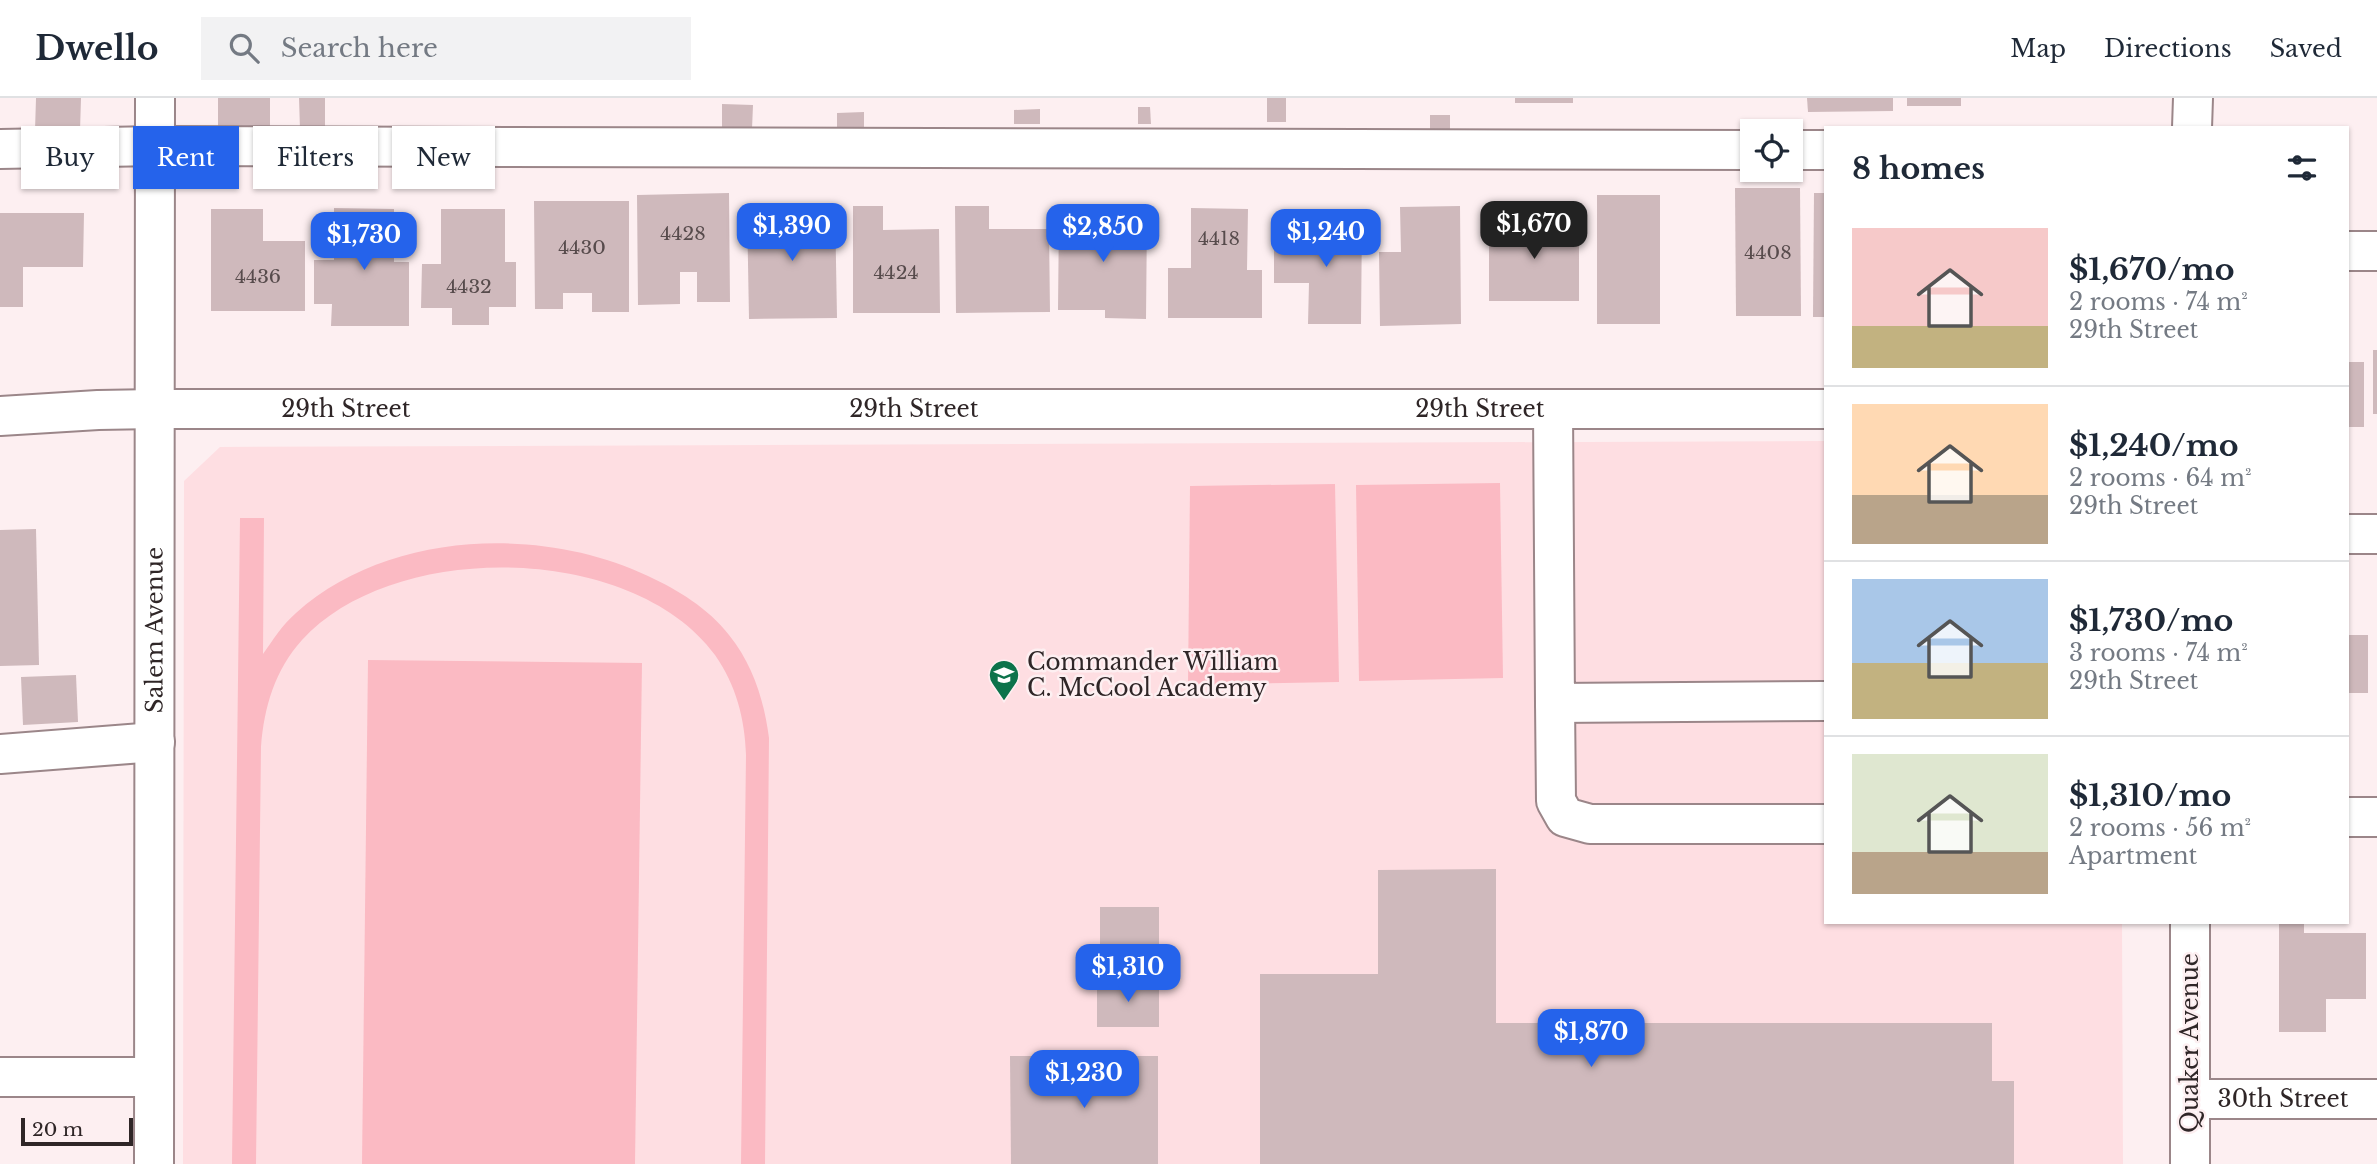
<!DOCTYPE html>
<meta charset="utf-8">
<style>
:root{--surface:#fff;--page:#f2f2f3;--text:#1f2937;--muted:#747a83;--line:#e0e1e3;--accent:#2563eb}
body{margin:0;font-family:"Libre Baskerville",serif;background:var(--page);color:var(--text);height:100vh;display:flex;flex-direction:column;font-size:26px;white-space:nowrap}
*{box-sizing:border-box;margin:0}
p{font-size:23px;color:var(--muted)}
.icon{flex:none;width:38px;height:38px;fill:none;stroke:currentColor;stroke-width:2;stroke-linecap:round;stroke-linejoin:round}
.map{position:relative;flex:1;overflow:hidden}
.side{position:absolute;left:1824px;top:28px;width:525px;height:798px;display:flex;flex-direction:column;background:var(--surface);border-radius:0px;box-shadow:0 2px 5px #0004}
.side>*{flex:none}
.hud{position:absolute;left:21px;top:28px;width:665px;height:63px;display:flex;gap:14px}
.fabs{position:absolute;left:1740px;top:21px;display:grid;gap:14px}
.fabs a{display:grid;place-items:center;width:63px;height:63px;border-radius:0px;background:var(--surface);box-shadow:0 2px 5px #0004;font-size:35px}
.scale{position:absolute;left:21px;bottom:18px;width:112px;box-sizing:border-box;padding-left:7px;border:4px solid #2f2627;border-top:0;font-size:19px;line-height:24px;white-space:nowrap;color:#2f2627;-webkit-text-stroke:5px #fdeff1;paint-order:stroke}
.price{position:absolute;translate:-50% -60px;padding:0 16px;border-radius:14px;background:var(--accent);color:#fff;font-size:23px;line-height:46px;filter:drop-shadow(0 2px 4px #0008)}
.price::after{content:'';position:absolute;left:50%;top:42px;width:21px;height:16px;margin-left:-10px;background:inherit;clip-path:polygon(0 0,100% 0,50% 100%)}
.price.active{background:#222;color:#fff}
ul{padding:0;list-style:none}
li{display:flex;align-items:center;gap:21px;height:175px;padding:0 28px}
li+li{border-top:2px solid var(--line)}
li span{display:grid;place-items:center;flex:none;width:196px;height:140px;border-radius:0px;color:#555}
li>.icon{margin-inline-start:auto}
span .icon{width:84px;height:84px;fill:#fffc;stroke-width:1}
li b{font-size:30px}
h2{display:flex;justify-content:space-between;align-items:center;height:84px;padding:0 28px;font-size:30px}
.chip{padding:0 24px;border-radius:0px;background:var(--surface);box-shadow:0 2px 5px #0004;font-size:24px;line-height:63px}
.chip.active{background:var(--accent);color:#fff}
header{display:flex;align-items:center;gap:42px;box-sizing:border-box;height:98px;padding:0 35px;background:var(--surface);border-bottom:2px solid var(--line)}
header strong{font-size:33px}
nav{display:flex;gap:38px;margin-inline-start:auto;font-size:24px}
.search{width:490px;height:63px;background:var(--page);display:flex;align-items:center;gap:18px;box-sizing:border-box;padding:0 24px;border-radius:0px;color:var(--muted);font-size:26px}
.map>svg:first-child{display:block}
</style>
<header>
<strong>Dwello</strong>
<div class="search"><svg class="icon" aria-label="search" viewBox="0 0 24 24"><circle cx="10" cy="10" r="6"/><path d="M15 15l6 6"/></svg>Search here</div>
<nav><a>Map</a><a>Directions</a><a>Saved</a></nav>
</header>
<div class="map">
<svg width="2377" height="1066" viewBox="0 0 2377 1066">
<rect width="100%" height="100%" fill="#fdeff1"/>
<polygon fill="#fedee2" points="1825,343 1825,824 2122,824 2123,1066 183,1066 184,383 220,349"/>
<g fill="#fbbac3">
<polygon points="1500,385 1503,580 1359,583 1356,387"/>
<polygon points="1335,386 1339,584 1188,587 1190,388"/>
<path d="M 240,420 L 264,420 L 263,556 C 273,542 282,527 296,515 C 387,433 541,427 648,478 C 678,492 708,510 729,537 C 753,567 764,602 769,640 L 765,1066 L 741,1066 L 746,657 C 745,621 736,587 715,557 C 633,445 394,441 302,542 C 275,572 264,609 261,649 L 256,1066 L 232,1066 Z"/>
<polygon points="368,562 642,565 635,1066 362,1066"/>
</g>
<g fill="#cfb9bc">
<polygon points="36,0 81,0 80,33 35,33"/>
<polygon points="218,0 270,0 270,31 218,32"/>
<polygon points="299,0 325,0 325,30 300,31"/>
<rect x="1267" y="0" width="19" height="24"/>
<rect x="1515" y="0" width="58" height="5"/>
<polygon points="1807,0 1893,0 1893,13 1808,14"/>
<rect x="1907" y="0" width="54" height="8"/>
<polygon points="722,6 753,7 752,31 722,30"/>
<polygon points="1138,9 1150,9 1151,26 1138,26"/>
<polygon points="1040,11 1040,26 1014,26 1014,12"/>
<polygon points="864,14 864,31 837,33 837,15"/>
<rect x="1430" y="17" width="20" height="16"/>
<polygon points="1735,90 1800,90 1801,218 1736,218"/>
<polygon points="729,95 730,204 697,204 697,174 680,174 680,206 638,207 637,97"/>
<polygon points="1814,95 1825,95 1825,219 1813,219"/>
<rect x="1597" y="97" width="63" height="129"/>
<polygon points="534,103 629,103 629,214 592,214 592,195 563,195 563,211 535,211"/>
<polygon points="835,108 837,220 749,221 747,110"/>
<polygon points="853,108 883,108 883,132 939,131 940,215 853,215"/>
<polygon points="955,108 989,108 989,131 1049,131 1050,214 956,215"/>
<polygon points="1460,108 1461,226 1380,228 1379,154 1401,154 1400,109"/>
<polygon points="334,110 394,111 394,164 409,164 409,228 331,228 332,206 314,206 314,162 334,162"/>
<polygon points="1191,110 1248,111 1247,172 1262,172 1262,220 1168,220 1168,170 1191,170"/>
<polygon points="211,111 263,111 263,143 305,143 305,213 211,213"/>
<polygon points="441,111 505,111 505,164 516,164 516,209 489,209 489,227 452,227 452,210 421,210 422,166 441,166"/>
<polygon points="0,115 84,115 83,169 23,169 23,209 0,209"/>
<polygon points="1059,116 1147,117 1146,221 1105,220 1105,212 1058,212"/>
<polygon points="1312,119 1362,120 1361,226 1308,226 1309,185 1274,185 1274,140 1312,141"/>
<rect x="1489" y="123" width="90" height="80"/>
<rect x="2373" y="252" width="4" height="64"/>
<rect x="2347" y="264" width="17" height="65"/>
<polygon points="36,431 39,567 0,568 0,432"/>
<rect x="2347" y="537" width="21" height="58"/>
<polygon points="76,577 78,624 23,627 21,579"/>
<polygon points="1496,771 1496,925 1992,925 1992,983 2014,983 2014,1066 1260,1066 1260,876 1378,876 1378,772"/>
<rect x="1100" y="809" width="59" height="41"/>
<polygon points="2279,824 2304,824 2304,835 2366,835 2366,901 2326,901 2326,934 2279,934"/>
<rect x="1097" y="884" width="62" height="45"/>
<polygon points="1010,958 1158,958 1158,1066 1011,1066"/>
</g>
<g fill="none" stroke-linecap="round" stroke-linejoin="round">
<g stroke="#9b8689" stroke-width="42">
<g id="minor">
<polyline points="0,51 156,48 1752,52"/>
<polyline points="1790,52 1825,52"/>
<polyline points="2347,153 2377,153"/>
<polyline points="1553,311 1555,605 1825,603"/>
<path id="s1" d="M 0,318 L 98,312 L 155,311 L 1825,311"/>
<polyline points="2347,436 2377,436"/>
<polyline points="1555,605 1556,703 1565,719 1590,726 1825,726"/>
<polyline points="0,656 155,644"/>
<polyline points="2347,719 2377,719"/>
<polyline points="0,979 154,979"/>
<path id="s2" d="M 2190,1001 L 2377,1001"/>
<path id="s3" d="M 154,1066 L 155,0"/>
</g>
</g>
<g stroke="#9b8689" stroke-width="42">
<g id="major">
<polyline points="2192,30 2193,0"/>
<polyline points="2190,1066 2190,824"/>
</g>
</g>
<use href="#minor" stroke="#fff" stroke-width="38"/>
<use href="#major" stroke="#fff" stroke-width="38"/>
</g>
<defs>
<g id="school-pin" transform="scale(1.575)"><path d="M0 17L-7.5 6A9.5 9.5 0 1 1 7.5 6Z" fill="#0c734b" stroke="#fdeff1"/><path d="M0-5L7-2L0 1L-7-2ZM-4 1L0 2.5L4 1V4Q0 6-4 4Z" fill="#fff"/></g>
</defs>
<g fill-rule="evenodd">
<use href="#school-pin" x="1004" y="577"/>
</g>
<g text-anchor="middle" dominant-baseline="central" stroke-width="5" stroke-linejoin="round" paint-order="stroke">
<g font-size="19" fill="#574b4c">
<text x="683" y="135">4428</text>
<text x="1219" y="140">4418</text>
<text x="582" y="149">4430</text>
<text x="1768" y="154">4408</text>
<text x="896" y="174">4424</text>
<text x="258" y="178">4436</text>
<text x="469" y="188">4432</text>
</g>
<g font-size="23" fill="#2f2627" stroke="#fdeff1">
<text stroke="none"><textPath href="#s1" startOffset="346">29th Street</textPath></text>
<text stroke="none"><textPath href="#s1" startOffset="914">29th Street</textPath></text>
<text stroke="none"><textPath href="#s1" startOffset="1480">29th Street</textPath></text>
<text stroke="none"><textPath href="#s3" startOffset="534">Salem Avenue</textPath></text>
<text transform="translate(2190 945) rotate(-90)">Quaker Avenue</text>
<text stroke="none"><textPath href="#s2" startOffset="93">30th Street</textPath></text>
</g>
<g font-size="23" fill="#2f2627" stroke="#fdeff1" text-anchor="start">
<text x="1027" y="564">Commander William<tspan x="1027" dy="26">C. McCool Academy</tspan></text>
</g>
</g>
</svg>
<div class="fabs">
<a><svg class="icon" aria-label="locate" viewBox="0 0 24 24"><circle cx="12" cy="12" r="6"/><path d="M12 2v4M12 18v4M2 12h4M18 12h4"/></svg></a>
</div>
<div class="scale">20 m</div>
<b class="price active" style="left:1534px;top:163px">$1,670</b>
<b class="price" style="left:792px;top:165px">$1,390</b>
<b class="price" style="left:1103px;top:166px">$2,850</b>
<b class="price" style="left:1326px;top:171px">$1,240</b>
<b class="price" style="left:364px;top:174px">$1,730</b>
<b class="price" style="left:1128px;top:906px">$1,310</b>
<b class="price" style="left:1591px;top:971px">$1,870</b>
<b class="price" style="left:1084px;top:1012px">$1,230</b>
<div class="hud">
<a class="chip">Buy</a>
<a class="chip active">Rent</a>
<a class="chip">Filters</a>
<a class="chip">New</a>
</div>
<section class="side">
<h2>8 homes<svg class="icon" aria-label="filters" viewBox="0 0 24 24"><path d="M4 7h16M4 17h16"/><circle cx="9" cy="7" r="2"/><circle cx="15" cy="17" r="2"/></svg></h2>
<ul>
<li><span style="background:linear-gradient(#f6c9c9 70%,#c2b280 0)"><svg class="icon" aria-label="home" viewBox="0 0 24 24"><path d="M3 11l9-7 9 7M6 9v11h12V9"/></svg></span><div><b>$1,670/mo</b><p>2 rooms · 74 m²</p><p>29th Street</p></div></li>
<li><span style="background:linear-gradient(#ffd9b3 65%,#b9a48a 0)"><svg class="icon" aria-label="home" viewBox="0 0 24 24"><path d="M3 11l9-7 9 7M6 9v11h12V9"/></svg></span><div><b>$1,240/mo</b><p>2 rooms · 64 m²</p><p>29th Street</p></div></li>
<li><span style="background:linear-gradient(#a9c7e8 60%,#c2b280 0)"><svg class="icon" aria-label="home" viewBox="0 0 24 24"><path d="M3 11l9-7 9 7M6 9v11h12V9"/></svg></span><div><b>$1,730/mo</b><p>3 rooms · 74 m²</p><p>29th Street</p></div></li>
<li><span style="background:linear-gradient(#dfe7d0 70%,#b9a48a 0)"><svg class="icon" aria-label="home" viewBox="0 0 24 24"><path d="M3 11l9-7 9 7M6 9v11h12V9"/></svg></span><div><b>$1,310/mo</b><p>2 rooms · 56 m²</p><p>Apartment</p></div></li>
</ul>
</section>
</div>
